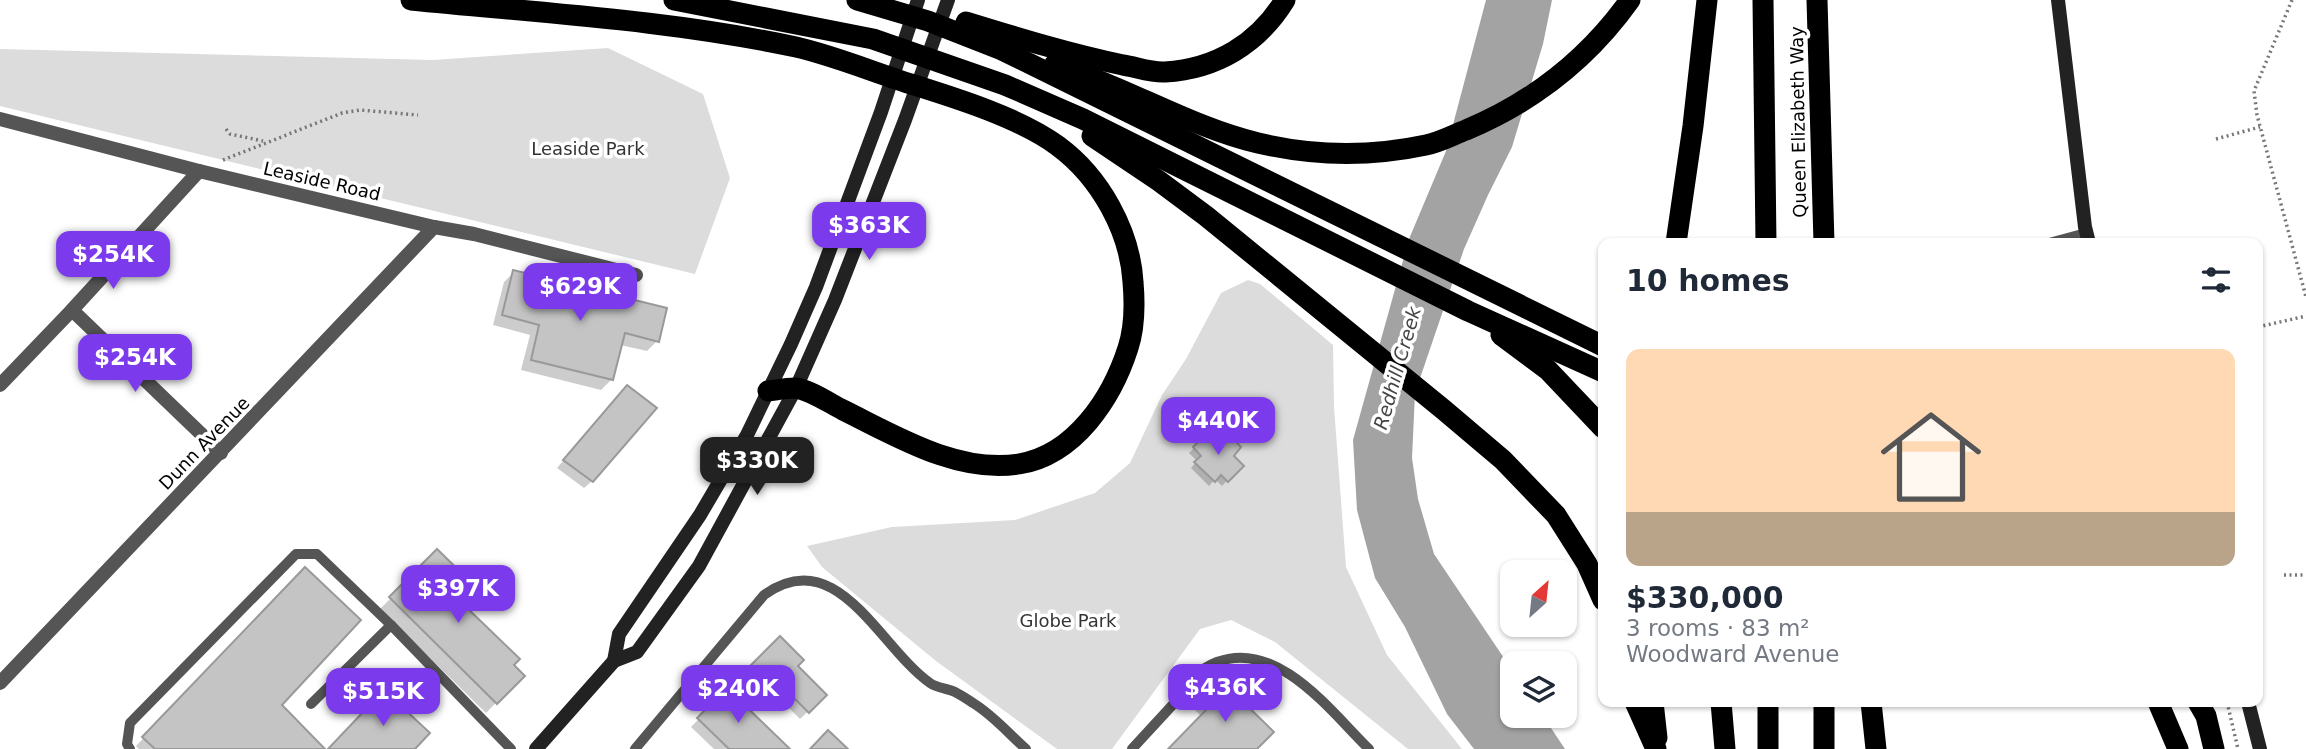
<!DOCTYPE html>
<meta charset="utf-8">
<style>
:root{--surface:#fff;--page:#f6f6f7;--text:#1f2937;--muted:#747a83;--line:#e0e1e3;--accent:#7c3aed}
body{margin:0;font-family:"DejaVu Sans",sans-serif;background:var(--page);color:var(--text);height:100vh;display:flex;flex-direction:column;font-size:26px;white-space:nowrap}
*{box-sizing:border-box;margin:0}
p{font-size:23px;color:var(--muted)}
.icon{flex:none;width:38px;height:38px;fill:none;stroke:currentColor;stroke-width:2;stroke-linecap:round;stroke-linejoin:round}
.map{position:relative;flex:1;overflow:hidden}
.sheet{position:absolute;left:1598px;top:238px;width:665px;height:469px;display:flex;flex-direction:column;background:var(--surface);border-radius:14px;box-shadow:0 2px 5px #0004}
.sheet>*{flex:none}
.needle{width:46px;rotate:27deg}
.controls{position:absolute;left:1500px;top:560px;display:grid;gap:14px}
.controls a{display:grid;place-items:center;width:77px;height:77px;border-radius:14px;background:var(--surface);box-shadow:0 2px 5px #0004;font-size:35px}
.price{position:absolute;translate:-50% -60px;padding:0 16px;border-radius:14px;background:var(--accent);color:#fff;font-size:23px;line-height:46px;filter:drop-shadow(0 2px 4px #0008)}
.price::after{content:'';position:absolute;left:50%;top:42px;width:21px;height:16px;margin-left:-10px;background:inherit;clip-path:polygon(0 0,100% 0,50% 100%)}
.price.active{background:#222;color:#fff}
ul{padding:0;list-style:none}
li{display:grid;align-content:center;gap:14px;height:371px;padding:0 28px}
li+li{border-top:2px solid var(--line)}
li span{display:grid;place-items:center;height:217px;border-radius:14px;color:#555}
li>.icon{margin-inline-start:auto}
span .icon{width:126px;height:126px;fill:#fffc;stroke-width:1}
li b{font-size:30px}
h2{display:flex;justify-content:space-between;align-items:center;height:84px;padding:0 28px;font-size:30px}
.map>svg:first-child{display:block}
</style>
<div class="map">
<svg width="2306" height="749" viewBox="0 0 2306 749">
<rect width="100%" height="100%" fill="#fff"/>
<g fill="#dcdcdc">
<polygon points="608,48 703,94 730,178 695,274 0,106 0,49 433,60"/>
<polygon points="1248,280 1260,284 1333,345 1334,407 1346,567 1387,655 1462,749 1408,749 1275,642 1231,620 1200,629 1112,749 1057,749 936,661 822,567 807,546 892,527 1015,520 1095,493 1130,463 1162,395 1186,359 1221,293"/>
</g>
<polygon fill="#a3a3a3" points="1486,0 1552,0 1543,44 1512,147 1488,195 1464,249 1415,393 1412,458 1418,499 1434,554 1512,670 1512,716 1543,716 1565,749 1474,749 1447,714 1405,627 1375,578 1357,510 1353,440 1409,239 1446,151"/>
<g fill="#0003">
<polygon points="514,272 657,341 647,351 620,345 612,379 601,390 521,370 530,335 493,325 504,282"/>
<polygon points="619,395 592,481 584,488 557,468"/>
<polygon points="1209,433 1241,466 1222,486 1215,479 1209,486 1191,468 1197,461 1189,453"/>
<polygon points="437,552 462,605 522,676 486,713 380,609"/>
<polygon points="305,569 280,705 323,749 139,749 136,746"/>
<polygon points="780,638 796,666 825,695 800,719 772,691 766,696 744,674"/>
<polygon points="1221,682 1255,749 1170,749 1202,717 1194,709"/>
<polygon points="727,690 776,749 714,749 691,727"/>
</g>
<g fill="#c4c4c4" stroke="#999" stroke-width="2">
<polygon points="513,270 667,308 659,342 625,333 613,380 531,360 539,325 502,315"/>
<polygon points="627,385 657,408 593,482 563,460"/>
<polygon points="1209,431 1220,442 1228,433 1241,447 1234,456 1244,466 1228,482 1221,475 1215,482 1194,462 1201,456 1193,447"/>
<polygon points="437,549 479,590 464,605 520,659 514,665 525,676 497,704 389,597"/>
<polygon points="305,567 361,620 282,705 325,749 155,749 142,737"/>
<polygon points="780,636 804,660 798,666 827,695 809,713 780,684 774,690 750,666"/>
<polygon points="1221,680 1274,732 1257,749 1168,749 1208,708 1200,700"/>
<polygon points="727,688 790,749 729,749 697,718"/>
<polygon points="384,690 430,733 415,749 328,749"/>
<polygon points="828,730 848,749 810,749"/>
</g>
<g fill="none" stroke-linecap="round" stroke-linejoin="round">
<g stroke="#777" stroke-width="3.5" stroke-dasharray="2 3.5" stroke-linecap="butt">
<polyline points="2292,0 2254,91 2257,115 2306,297"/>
<polyline points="226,129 230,134 263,141"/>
<polyline points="2216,139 2260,127"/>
<polyline points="223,160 342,113 360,110 418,115"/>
<polyline points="2258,327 2306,316"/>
<polyline points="2284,575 2306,575"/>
<polyline points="2227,702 2238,749"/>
</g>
<g stroke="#555" stroke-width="10">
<polyline points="2049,243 2086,233"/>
<polyline points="311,704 391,625"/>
<polyline points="130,749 127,744 130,723 296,554 317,554 391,625 511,749"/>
<path d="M 635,749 L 764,595 C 837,542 879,647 930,683 C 937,688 947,688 955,692 C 961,695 967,699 973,703 C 993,715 1009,734 1026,749"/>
<path d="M 1132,749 L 1178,699 C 1187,682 1199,669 1217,662 C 1278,639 1331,712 1369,749"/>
</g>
<g stroke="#555" stroke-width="14">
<polyline points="0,119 199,171 434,227 474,234 636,275"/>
<polyline points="72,310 221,453"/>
<polyline points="0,385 72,310 199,171"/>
<polyline points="0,683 434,227"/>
</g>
<g stroke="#222" stroke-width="14">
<polyline points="2058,0 2085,227 2089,243"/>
<polyline points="614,661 619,634 700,515 747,435 791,344 816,287 881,112 918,0"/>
<polyline points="2248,702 2260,749"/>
<polyline points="536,749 614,661 637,652 699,566 796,388 835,300 905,120 948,0"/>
</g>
<g stroke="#000" stroke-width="21">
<path d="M 411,0 C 540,13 670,20 796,47 C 835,56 873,72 911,84 C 956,98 1020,118 1058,146 C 1100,177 1130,231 1133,282 C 1135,305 1135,327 1128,348 C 1112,398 1075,455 1019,464 C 958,474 896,436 843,410 C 829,403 811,390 795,388 C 786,388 776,390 768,391"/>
<polyline points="674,0 873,39 1005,85 1083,119 1468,311 1603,372"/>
<polyline points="857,0 928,21 1002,50 1603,346"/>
<polyline points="1763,0 1766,243"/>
<polyline points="1817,0 1824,243"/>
<path d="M 966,22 C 1018,38 1070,54 1123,65 C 1136,67 1152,73 1165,72 C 1216,69 1258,44 1285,0"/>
<path d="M 1054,65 C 1124,85 1187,126 1258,143 C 1313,156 1370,157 1426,145 C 1440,142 1453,135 1466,130 C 1533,102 1588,59 1630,0"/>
<polyline points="1092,136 1159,181 1206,216 1444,410 1503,460 1556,515 1587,564 1603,600"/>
<polyline points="1676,243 1693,126 1707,0"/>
<polyline points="1501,335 1548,370 1603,428"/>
<polyline points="1635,702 1656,749"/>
<polyline points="1653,702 1657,738"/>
<polyline points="1721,702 1725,749"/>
<polyline points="1768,702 1768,749"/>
<polyline points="1824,702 1824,749"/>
<polyline points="1871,702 1876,749"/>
<polyline points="2158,702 2178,749"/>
<polyline points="2198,702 2206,716 2214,749"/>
</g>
</g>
<g text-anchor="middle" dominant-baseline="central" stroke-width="7" stroke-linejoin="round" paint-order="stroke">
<g font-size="18" fill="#000" stroke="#fff">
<text transform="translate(1798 122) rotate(-91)">Queen Elizabeth Way</text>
<text transform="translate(322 181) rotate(13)">Leaside Road</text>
<text transform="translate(204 443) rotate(-46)">Dunn Avenue</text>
</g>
<g font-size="18" fill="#333" stroke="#fff">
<text x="588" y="148">Leaside Park</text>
<text x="1068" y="620">Globe Park</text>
</g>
<g font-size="19" font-style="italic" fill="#444" stroke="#fff">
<text transform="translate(1397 368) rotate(-74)">Redhill Creek</text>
</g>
</g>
</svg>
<div class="controls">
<a><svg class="needle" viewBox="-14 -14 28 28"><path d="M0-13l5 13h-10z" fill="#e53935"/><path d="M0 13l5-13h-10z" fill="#747a83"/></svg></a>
<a><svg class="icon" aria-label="layers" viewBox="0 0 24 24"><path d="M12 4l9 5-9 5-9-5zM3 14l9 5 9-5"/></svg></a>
</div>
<b class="price" style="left:869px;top:262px">$363K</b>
<b class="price" style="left:113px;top:291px">$254K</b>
<b class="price" style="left:580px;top:323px">$629K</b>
<b class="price" style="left:135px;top:394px">$254K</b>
<b class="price" style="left:1218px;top:457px">$440K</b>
<b class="price active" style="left:757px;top:497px">$330K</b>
<b class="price" style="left:458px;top:625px">$397K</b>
<b class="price" style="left:1225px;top:724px">$436K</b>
<b class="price" style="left:738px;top:725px">$240K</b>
<b class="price" style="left:383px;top:728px">$515K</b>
<section class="sheet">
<h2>10 homes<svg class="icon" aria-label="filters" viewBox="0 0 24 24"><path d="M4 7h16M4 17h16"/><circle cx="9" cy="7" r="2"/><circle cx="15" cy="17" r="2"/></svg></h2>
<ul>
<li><span style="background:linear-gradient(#ffd9b3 75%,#b9a48a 0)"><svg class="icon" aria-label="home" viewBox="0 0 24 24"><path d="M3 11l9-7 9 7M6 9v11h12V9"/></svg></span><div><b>$330,000</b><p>3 rooms · 83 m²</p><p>Woodward Avenue</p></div></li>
</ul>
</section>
</div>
